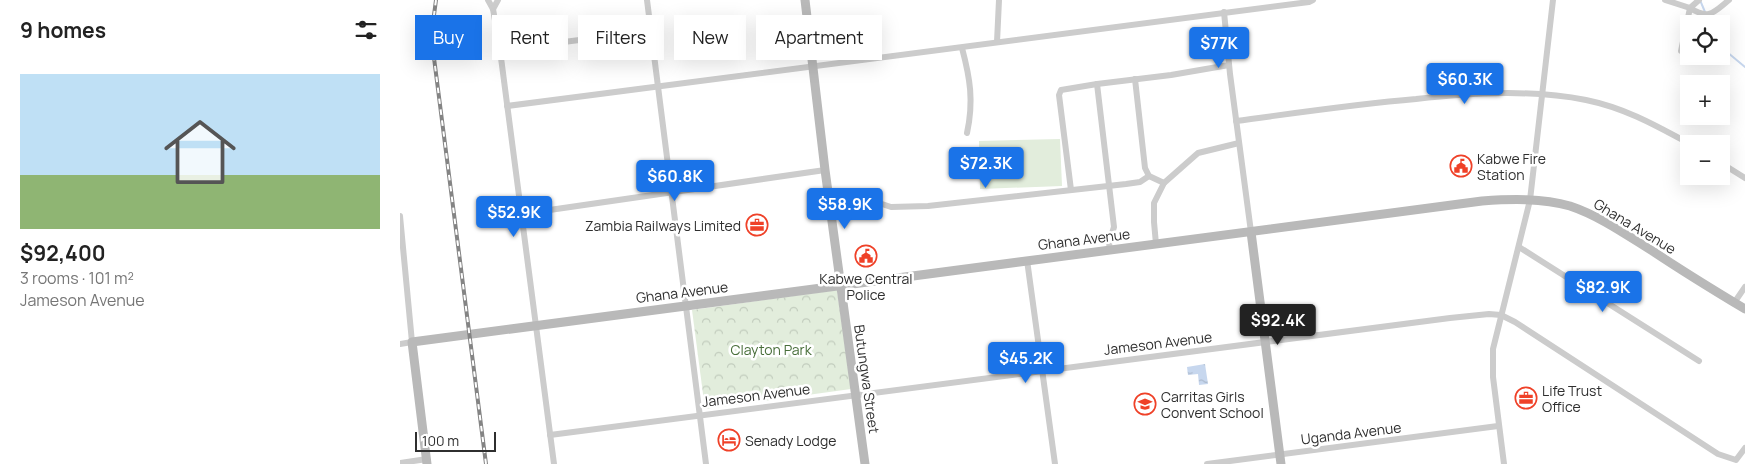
<!DOCTYPE html>
<meta charset="utf-8">
<style>
:root{--surface:#fff;--page:#f2f2f2;--text:#222;--muted:#767676;--line:#e0e0e0;--accent:#1a73e8}
body{margin:0;font-family:Manrope,sans-serif;background:var(--page);color:var(--text);height:100vh;display:flex;flex-direction:column;font-size:19px;white-space:nowrap}
*{box-sizing:border-box;margin:0}
p{font-size:16px;color:var(--muted)}
.icon{flex:none;width:28px;height:28px;fill:none;stroke:currentColor;stroke-width:2;stroke-linecap:round;stroke-linejoin:round}
.map{position:relative;flex:1;overflow:hidden}
.side{display:flex;flex-direction:column;background:var(--surface);width:400px}
.side>*{flex:none}
.guide{position:absolute;left:15px;top:15px;width:475px;height:45px;display:flex;gap:10px}
.buttons{position:absolute;left:1280px;top:15px;display:grid;gap:10px}
.buttons a{display:grid;place-items:center;width:50px;height:50px;border-radius:0px;background:var(--surface);box-shadow:0 5px 20px #0002;font-size:25px}
.scale{position:absolute;left:15px;bottom:12px;width:81px;box-sizing:border-box;padding-left:5px;border:2px solid #2f2f2f;border-top:0;font-size:14px;line-height:18px;white-space:nowrap;color:#2f2f2f;-webkit-text-stroke:4px #fff;paint-order:stroke}
.price{position:absolute;translate:-50% -42px;padding:0 11px;border-radius:5px;background:var(--accent);color:#fff;font-size:16px;line-height:32px;filter:drop-shadow(0 1px 2px #0008)}
.price::after{content:'';position:absolute;left:50%;top:30px;width:15px;height:11px;margin-left:-8px;background:inherit;clip-path:polygon(0 0,100% 0,50% 100%)}
.price.current{background:#222;color:#fff}
ul{padding:0;list-style:none}
li{display:grid;align-content:center;gap:10px;height:265px;padding:0 20px}
li+li{border-top:1px solid var(--line)}
li span{display:grid;place-items:center;height:155px;border-radius:0px;color:#555}
li>.icon{margin-inline-start:auto}
span .icon{width:90px;height:90px;fill:#fffc;stroke-width:1}
li b{font-size:21px}
h2{display:flex;justify-content:space-between;align-items:center;height:60px;padding:0 20px;font-size:21px}
.chip{padding:0 18px;border-radius:0px;background:var(--surface);box-shadow:0 5px 20px #0002;font-size:18px;line-height:45px}
.chip.current{background:var(--accent);color:#fff}
main{display:flex;flex:1;min-height:0}
.map>svg:first-child{display:block}
</style>
<main>
<section class="side">
<h2>9 homes<svg class="icon" aria-label="filters" viewBox="0 0 24 24"><path d="M4 7h16M4 17h16"/><circle cx="9" cy="7" r="2"/><circle cx="15" cy="17" r="2"/></svg></h2>
<ul>
<li><span style="background:linear-gradient(#bfe0f5 65%,#8fb573 0)"><svg class="icon" aria-label="home" viewBox="0 0 24 24"><path d="M3 11l9-7 9 7M6 9v11h12V9"/></svg></span><div><b>$92,400</b><p>3 rooms · 101 m²</p><p>Jameson Avenue</p></div></li>
</ul>
</section>
<div class="map">
<svg width="1345" height="464" viewBox="0 0 1345 464">
<defs>
<pattern id="park-crowns" width="20" height="18" patternUnits="userSpaceOnUse" patternTransform="scale(1.25)"><rect width="20" height="18" fill="#e2eddc"/><path d="M2 6a3 3 0 1 1 6 0M12 15a3 3 0 1 1 6 0" fill="none" stroke="#c2ccbd"/></pattern>
<pattern id="water-ripples" width="26" height="14" patternUnits="userSpaceOnUse" patternTransform="scale(1.25)"><rect width="26" height="14" fill="#c7d7ee"/><path d="M2 4q2-2 4 0t4 0M15 11q2-2 4 0t4 0" fill="none" stroke="#abb9cc"/></pattern>
</defs>
<rect width="100%" height="100%" fill="#fff"/>
<polygon fill="url(#park-crowns)" points="437,290 451,389 305,409 292,310"/>
<polygon fill="#e2eddc" points="660,139 662,186 580,189 579,141"/>
<polygon fill="url(#water-ripples)" points="805,364 808,384 799,385 798,374 788,375 787,367"/>
<g fill="none" stroke-linecap="round" stroke-linejoin="round">
<g stroke="#c7d7ee" stroke-width="2">
<polyline points="1300,0 1305,12"/>
<polyline points="1306,16 1308,24"/>
<polyline points="1321,47 1345,67"/>
</g>
<g stroke="#ccc" stroke-width="6">
<polyline points="88,0 93,9 100,50 154,464"/>
<polyline points="247,0 306,464"/>
<polyline points="1265,0 1290,8 1281,51"/>
<path d="M 1299,0 L 1290,8 C 1309,20 1313,13 1329,0"/>
<polyline points="93,9 98,0"/>
<polyline points="824,12 830,74 851,232"/>
<polyline points="597,42 599,0"/>
<path d="M 562,48 C 570,78 574,101 567,133"/>
<polyline points="100,50 251,31"/>
<polyline points="735,79 745,168 749,176 764,183"/>
<polyline points="697,84 714,227 709,243 710,250"/>
<polyline points="107,106 909,2 913,0"/>
<path d="M 836,121 C 896,113 956,104 1016,99 C 1072,93 1130,89 1186,100 C 1225,108 1255,125 1290,144"/>
<polyline points="1321,163 1345,178"/>
<polyline points="671,190 659,95 661,90 697,84 771,75 829,65"/>
<polyline points="429,198 473,201 491,207 528,206 726,184 740,182 749,176"/>
<polyline points="122,214 425,170"/>
<polyline points="0,216 12,342 0,344"/>
<polyline points="756,244 754,222 754,203 764,183 798,153 839,143"/>
<polyline points="1119,247 1299,361"/>
<polyline points="627,260 655,464"/>
<polyline points="1334,303 1345,287"/>
<polyline points="150,435 1050,318 1089,314 1101,315 1115,322 1318,454 1336,460 1345,448"/>
<polyline points="0,463 27,459"/>
<polyline points="807,464 1098,426"/>
<polyline points="1104,464 1093,377 1093,349 1130,200 1153,0"/>
</g>
<g stroke="#b9b9b9" stroke-width="9">
<polyline points="405,0 425,170 465,464"/>
<polyline points="851,232 881,464"/>
<path d="M 27,464 L 12,342 L 1082,201 C 1111,199 1142,198 1170,206 C 1200,216 1228,236 1254,252 C 1284,272 1315,291 1345,309"/>
</g>
<g stroke="#848484" stroke-width="4">
<polyline id="rail" points="36,0 34,15 34,58 86,464"/>
</g>
<use href="#rail" stroke="#fff" stroke-width="2" stroke-dasharray="5.5" stroke-linecap="butt"/>
</g>
<defs>
<g id="civic-ring" transform="scale(1.125)"><circle r="9.5" fill="#fff" stroke="#ef4128" stroke-width="1.5"/><path d="M-.6-6.5H3V-4.5H.6V-3L4-1V1h2V6H-6V1h2V-1L-.6-3ZM-1.2 2.5V6h2.4V2.5Z" fill="#ef4128"/></g>
<g id="office-ring" transform="scale(1.125)"><circle r="9.5" fill="#fff" stroke="#ef4128" stroke-width="1.5"/><path d="M-6-3h4V-5.5h4V-3h4V5H-6ZM-1-4.5V-3h2v-1.5ZM-6 0V1H6V0Z" fill="#ef4128"/></g>
<g id="school-ring" transform="scale(1.125)"><circle r="9.5" fill="#fff" stroke="#ef4128" stroke-width="1.5"/><path d="M0-5L7-2L0 1L-7-2ZM-4 1L0 2.5L4 1V4Q0 6-4 4Z" fill="#ef4128"/></g>
<g id="hotel-ring" transform="scale(1.125)"><circle r="9.5" fill="#fff" stroke="#ef4128" stroke-width="1.5"/><path d="M-6-4.5h1.5V1H6V5H4.5V3h-9V5H-6ZM-4 0a1.8 1.8 0 1 1 3.6 0ZM.5 0V-2.5h3Q6-2.5 6 0Z" fill="#ef4128"/></g>
</defs>
<g fill-rule="evenodd">
<use href="#civic-ring" x="1061" y="166"/>
<use href="#office-ring" x="357" y="225"/>
<use href="#civic-ring" x="466" y="256"/>
<use href="#office-ring" x="1126" y="398"/>
<use href="#school-ring" x="745" y="404"/>
<use href="#hotel-ring" x="329" y="440"/>
</g>
<g text-anchor="middle" dominant-baseline="central" stroke-width="5" stroke-linejoin="round" paint-order="stroke">
<g font-size="14" fill="#2f2f2f" stroke="#fff" text-anchor="start">
<text x="1077" y="158">Kabwe Fire<tspan x="1077" dy="16">Station</tspan></text>
<text x="341" y="225" text-anchor="end">Zambia Railways Limited</text>
<text x="466" y="278" text-anchor="middle">Kabwe Central<tspan x="466" dy="16">Police</tspan></text>
<text x="1142" y="390">Life Trust<tspan x="1142" dy="16">Office</tspan></text>
<text x="761" y="396">Carritas Girls<tspan x="761" dy="16">Convent School</tspan></text>
<text x="345" y="440">Senady Lodge</text>
</g>
<g font-size="14" fill="#2f2f2f" stroke="#fff">
<text transform="translate(1235 226) rotate(31)">Ghana Avenue</text>
<text transform="translate(684 239) rotate(-7)">Ghana Avenue</text>
<text transform="translate(282 292) rotate(-7)">Ghana Avenue</text>
<text transform="translate(758 343) rotate(-7)">Jameson Avenue</text>
<text transform="translate(467 379) rotate(82)">Butungwa Street</text>
<text transform="translate(356 395) rotate(-7)">Jameson Avenue</text>
<text transform="translate(951 433) rotate(-7)">Uganda Avenue</text>
</g>
<g font-size="14" fill="#486e3a" stroke="#fff">
<text x="371" y="349">Clayton Park</text>
</g>
</g>
</svg>
<div class="buttons">
<a><svg class="icon" aria-label="locate" viewBox="0 0 24 24"><circle cx="12" cy="12" r="6"/><path d="M12 2v4M12 18v4M2 12h4M18 12h4"/></svg></a>
<a>+</a>
<a>−</a>
</div>
<div class="scale">100 m</div>
<b class="price" style="left:819px;top:69px">$77K</b>
<b class="price" style="left:1065px;top:105px">$60.3K</b>
<b class="price" style="left:586px;top:189px">$72.3K</b>
<b class="price" style="left:275px;top:202px">$60.8K</b>
<b class="price" style="left:445px;top:230px">$58.9K</b>
<b class="price" style="left:114px;top:238px">$52.9K</b>
<b class="price" style="left:1203px;top:313px">$82.9K</b>
<b class="price current" style="left:878px;top:346px">$92.4K</b>
<b class="price" style="left:626px;top:384px">$45.2K</b>
<div class="guide">
<a class="chip current">Buy</a>
<a class="chip">Rent</a>
<a class="chip">Filters</a>
<a class="chip">New</a>
<a class="chip">Apartment</a>
</div>
</div>
</main>
